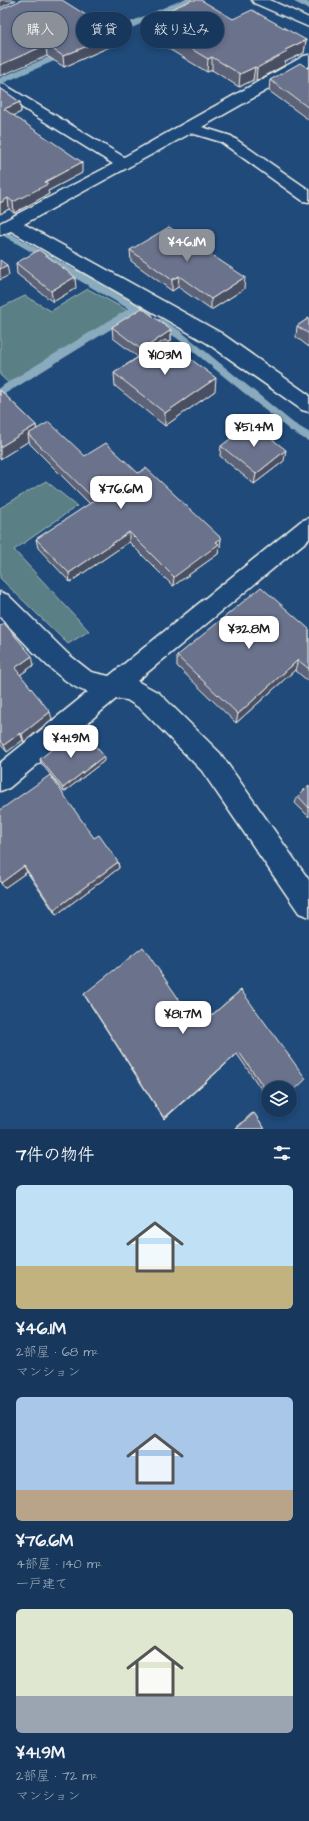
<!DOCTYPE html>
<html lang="ja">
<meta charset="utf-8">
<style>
:root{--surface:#17385c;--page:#203f62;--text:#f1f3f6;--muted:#9eacbb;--line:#365272;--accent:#8c9099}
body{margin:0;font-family:"Architects Daughter","Klee One",sans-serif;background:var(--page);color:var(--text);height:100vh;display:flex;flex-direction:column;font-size:15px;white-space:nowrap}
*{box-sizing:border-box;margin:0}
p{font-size:13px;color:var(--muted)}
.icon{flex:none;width:22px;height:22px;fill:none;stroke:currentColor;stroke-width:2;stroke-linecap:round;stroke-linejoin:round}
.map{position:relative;height:1129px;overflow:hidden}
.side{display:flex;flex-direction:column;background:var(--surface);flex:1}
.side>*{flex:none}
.guide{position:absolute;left:12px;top:12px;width:285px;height:36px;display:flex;gap:8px}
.fabs{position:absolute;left:261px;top:1081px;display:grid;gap:8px}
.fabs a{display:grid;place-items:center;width:36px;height:36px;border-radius:50%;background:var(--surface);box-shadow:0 2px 6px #0003,0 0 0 1px var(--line);font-size:20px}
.price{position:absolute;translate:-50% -34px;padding:0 9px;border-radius:8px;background:#fff;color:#222;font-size:13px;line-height:26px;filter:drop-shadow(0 1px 2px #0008)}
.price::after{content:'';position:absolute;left:50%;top:24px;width:12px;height:9px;margin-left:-6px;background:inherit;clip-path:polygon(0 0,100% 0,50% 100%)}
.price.active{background:var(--accent);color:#fff}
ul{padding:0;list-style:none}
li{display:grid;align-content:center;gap:8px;height:212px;padding:0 16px}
li span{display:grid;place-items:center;height:124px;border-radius:6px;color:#555}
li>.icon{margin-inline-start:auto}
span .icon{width:72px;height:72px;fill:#fffc;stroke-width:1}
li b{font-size:17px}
h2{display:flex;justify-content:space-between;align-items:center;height:48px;padding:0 16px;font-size:17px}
.chip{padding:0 14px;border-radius:18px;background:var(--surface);box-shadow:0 2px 6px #0003,0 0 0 1px var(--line);font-size:14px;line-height:36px}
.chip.active{background:var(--accent);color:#fff}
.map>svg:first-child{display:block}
</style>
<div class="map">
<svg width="309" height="1129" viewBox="0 0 309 1129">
<rect width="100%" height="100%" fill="#1f4a7a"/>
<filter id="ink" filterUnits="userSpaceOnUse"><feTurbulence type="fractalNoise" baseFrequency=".025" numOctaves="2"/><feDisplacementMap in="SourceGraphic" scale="8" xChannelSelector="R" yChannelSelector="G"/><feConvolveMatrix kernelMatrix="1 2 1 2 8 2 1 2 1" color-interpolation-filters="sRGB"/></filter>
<g filter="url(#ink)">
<g fill="#5a7f85" stroke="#a7b8b6">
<polygon points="88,289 134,314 14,388 0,375 0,308 25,296 51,311"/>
<polygon points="46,481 77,506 14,550 89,631 68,644 0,578 0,508"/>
</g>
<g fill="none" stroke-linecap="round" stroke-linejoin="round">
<g stroke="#8aabbd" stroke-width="6">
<polyline points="297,0 309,6"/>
<polyline points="103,37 189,0"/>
<polyline points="0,81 63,54"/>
<polyline points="6,234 78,275"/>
</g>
<g stroke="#8aabbd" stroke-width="8">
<polyline points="76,274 149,316"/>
<polyline points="160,323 178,334 292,427 309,437"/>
<polyline points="0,392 136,309"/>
</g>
<g stroke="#f4f1e8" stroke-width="3">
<g id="minor">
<polygon points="252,0 270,0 309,18 309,27 254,3"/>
<polygon points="309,55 309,66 306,68 202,127 231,136 309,190 309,202 303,201 221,142 191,133 24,224 221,333 309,395 309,412 302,410 207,343 11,231 0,235 0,223 113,164 0,94 0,84 5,85 124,157 304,56"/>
<path d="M 309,518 L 309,539 L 137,681 L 159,693 L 220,753 L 309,880 L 309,917 L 299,913 L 202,771 L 141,709 L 127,700 L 116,699 L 9,788 L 0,791 L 0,763 L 88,692 C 61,686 20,637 0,617 L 0,592 L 8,595 L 68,654 L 91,672 L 109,676 L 301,521 Z"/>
</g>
</g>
<use href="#minor" fill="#1f4a7a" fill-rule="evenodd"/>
</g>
<g fill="#5b6278" stroke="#f4f1e8">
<polygon points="0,10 116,44 64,67 47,56"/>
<polygon points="233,19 306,40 304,53 285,62 285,65 256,81 253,80 239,87 212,70 207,72 144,34 144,21"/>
<polygon points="309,69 309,120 269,91 270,80"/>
<polygon points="0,88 20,102 21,112 13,116 82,173 48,191 49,194 14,213 9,209 0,214"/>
<polygon points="130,250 244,289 211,310 178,287 172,291 131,261"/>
<polygon points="16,263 76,288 53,302 17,274"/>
<polygon points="309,318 309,347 296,337 297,326"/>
<polygon points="112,327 171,330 171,341 169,343 215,391 165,426 115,386 114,373 138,357 113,338"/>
<polygon points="0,390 36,425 36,429 85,456 138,473 221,538 220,547 219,548 218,554 173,586 129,542 70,582 38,548 36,539 90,504 30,444 29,441 0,459"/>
<polygon points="221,446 284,461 254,484 220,456"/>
<polygon points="0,626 34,665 20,675 52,719 24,742 23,740 7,752 0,744"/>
<polygon points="309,629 309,682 295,670 236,723 177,666 177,656"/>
<polygon points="75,744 104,761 64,792 41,763 40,759"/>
<polygon points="309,785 309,817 295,803 298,796"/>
<polygon points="0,810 94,838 118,862 119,868 56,915 27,872 4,888 0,881"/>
<polygon points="241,990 268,1088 268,1099 237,1054 164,1119 86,998 84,994 198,1027"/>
<polygon points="254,1113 265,1129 235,1129 251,1114"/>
</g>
<g fill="#4a5062" stroke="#f4f1e8">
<polygon points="0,0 16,0 0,8"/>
<polygon points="116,34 116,44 64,67 63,56"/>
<polygon points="306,40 304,53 285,62 285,65 256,81 257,68 285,50"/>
<polygon points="46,45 47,56 0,76 0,65"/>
<polygon points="212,57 212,70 207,72 208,59"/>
<polygon points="255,67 253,80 239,87 240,74"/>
<polygon points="20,102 21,112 5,120 4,109"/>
<polygon points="82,162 82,173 48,191 49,194 14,213 13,202 45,182"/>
<polygon points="8,198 9,209 0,214 0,203"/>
<polygon points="7,265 9,275 0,280 0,269"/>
<polygon points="179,276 178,287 172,291 172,280"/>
<polygon points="75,277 76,288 53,302 51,291"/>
<polygon points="245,277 244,289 211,310 211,299"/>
<polygon points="171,330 171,341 142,360 142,350"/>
<polygon points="216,378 215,391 165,426 165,413"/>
<polygon points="36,425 37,436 28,434 29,441 0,459 0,447"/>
<polygon points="286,450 284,461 254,484 256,474"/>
<polygon points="129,532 129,542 70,582 69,573"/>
<polygon points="221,538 220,547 219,548 218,554 173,586 174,577"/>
<polygon points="32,656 34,665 17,677 15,668"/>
<polygon points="298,660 295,670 236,723 238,714"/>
<polygon points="50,712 52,719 24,742 22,734"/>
<polygon points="20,733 23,740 7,752 4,745"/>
<polygon points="104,756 104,761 64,792 63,788"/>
<polygon points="118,862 119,868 56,915 54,910"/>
<polygon points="24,866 27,872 4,888 1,883"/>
<polygon points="239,1052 237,1054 164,1119 164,1118"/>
</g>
<g fill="#6a728c" stroke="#f4f1e8">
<polygon points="21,0 62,0 116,34 63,56 46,45 0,65 0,10"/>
<polygon points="192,0 201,0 233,19 252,10 306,40 285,50 287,52 257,68 255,67 240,74 212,57 208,59 144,21"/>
<polygon points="300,63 309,69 309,108 270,80"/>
<polygon points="0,88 20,102 4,109 82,162 45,182 48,184 13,202 8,198 0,203"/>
<polygon points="169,227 245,277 211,299 179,276 172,280 130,250"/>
<polygon points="39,250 75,277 51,291 16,263"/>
<polygon points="0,260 7,265 0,269"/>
<polygon points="142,308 171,330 142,350 112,327"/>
<polygon points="309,318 309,334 297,326"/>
<polygon points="165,340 216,378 165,413 114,373"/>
<polygon points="0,390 36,425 0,447"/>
<polygon points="49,422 85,456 106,443 138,473 146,468 221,538 216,542 219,544 174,577 129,532 69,573 36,539 95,500 28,434"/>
<polygon points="251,423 286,450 256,474 221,446"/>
<polygon points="261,587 309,629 309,669 298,660 238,714 177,656"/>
<polygon points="4,623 32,656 15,668 50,712 22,734 20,733 4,745 0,740 0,626"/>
<polygon points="86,735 104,756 63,788 40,759 68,736 75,744"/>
<polygon points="50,775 94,838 99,835 118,862 54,910 24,866 1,883 0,881 0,810"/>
<polygon points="309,785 309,808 298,796"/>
<polygon points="143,947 198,1027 241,990 306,1079 290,1094 290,1088 268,1088 268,1093 239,1052 164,1118 84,994"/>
<polygon points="254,1113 265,1129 236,1129"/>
</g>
</g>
</svg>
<div class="fabs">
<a><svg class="icon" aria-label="layers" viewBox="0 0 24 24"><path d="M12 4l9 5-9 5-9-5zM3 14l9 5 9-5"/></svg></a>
</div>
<b class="price active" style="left:187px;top:263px">¥46.1M</b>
<b class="price" style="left:165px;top:376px">¥103M</b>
<b class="price" style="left:254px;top:448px">¥51.4M</b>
<b class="price" style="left:121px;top:510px">¥76.6M</b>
<b class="price" style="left:249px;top:650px">¥32.8M</b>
<b class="price" style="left:71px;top:759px">¥41.9M</b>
<b class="price" style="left:183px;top:1035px">¥81.7M</b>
<div class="guide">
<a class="chip active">購入</a>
<a class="chip">賃貸</a>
<a class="chip">絞り込み</a>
</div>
</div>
<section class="side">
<h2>7件の物件<svg class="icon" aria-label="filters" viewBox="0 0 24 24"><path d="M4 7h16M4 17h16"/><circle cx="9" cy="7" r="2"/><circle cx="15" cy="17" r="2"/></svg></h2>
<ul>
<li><span style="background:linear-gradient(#bfe0f5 65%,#c2b280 0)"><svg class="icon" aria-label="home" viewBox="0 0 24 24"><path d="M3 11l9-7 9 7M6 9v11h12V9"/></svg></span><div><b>¥46.1M</b><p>2部屋 · 68 m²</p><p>マンション</p></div></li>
<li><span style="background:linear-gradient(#a9c7e8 75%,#b9a48a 0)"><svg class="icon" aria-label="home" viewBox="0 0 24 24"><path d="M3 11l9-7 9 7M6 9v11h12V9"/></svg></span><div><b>¥76.6M</b><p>4部屋 · 140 m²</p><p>一戸建て</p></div></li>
<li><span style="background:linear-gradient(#dfe7d0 70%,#9aa5b1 0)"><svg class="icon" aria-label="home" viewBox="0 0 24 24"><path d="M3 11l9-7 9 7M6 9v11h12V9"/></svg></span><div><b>¥41.9M</b><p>2部屋 · 72 m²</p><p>マンション</p></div></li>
</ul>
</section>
